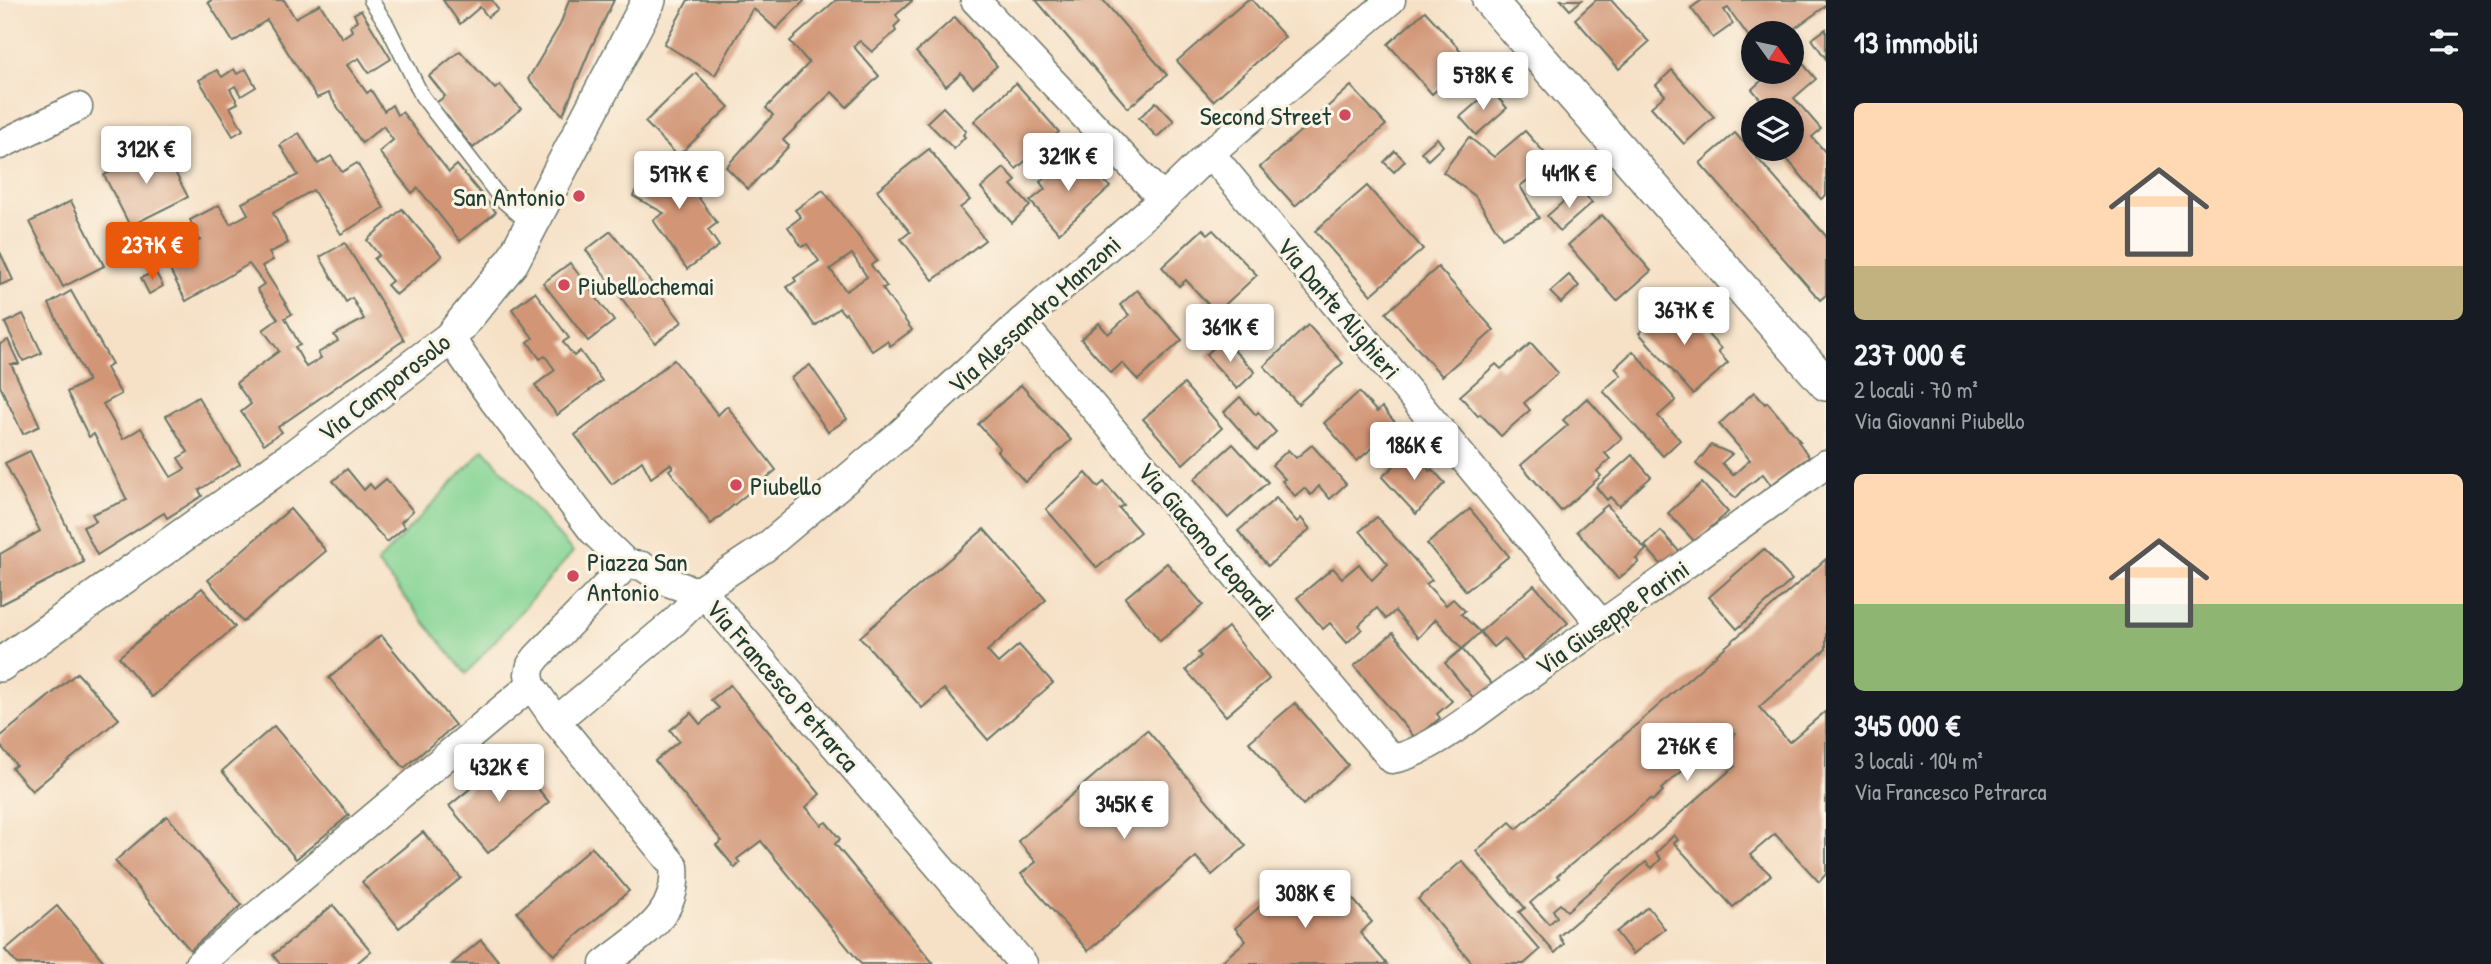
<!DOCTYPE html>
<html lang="it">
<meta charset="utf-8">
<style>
:root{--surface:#171b24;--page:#20242c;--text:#f1f3f6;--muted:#9ea1a6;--accent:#ea580c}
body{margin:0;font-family:"Patrick Hand",sans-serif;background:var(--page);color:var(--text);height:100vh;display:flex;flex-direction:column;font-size:26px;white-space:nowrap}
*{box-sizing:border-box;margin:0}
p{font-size:23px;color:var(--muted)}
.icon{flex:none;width:38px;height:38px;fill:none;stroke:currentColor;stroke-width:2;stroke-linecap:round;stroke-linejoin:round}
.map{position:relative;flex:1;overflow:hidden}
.details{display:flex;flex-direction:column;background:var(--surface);width:665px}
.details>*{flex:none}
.needle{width:46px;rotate:123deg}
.fabs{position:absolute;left:1741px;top:21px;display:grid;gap:14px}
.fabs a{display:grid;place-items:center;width:63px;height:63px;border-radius:50%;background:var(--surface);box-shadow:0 4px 10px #0003;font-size:35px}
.price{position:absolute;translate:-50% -60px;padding:0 16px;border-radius:7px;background:#fff;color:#222;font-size:23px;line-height:46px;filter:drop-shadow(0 2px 4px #0008)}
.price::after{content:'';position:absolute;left:50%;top:42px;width:21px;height:16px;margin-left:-10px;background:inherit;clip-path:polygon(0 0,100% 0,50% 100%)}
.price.active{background:var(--accent);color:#fff}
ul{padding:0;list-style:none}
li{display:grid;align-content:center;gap:14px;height:371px;padding:0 28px}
li span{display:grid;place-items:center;height:217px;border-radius:10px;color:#555}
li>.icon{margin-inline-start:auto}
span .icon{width:126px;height:126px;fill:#fffc;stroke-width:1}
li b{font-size:30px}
h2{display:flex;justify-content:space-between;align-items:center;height:84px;padding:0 28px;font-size:30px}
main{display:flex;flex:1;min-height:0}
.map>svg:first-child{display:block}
</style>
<main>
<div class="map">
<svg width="1826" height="964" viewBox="0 0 1826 964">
<rect width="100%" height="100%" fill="#fcf5e5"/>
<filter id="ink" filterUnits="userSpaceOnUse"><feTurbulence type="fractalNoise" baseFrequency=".0143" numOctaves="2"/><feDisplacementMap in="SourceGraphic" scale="14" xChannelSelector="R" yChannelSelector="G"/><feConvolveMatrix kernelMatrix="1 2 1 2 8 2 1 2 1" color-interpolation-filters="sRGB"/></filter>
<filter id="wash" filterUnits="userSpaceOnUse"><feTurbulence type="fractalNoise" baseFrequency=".00686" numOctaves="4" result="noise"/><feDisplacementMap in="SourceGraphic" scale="28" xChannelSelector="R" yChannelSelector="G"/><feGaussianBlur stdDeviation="1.57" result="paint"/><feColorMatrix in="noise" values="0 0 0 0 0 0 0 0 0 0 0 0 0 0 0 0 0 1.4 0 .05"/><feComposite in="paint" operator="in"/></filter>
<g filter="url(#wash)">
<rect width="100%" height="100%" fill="#f6e1c7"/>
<polygon fill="#85d494" stroke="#528864" stroke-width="2" points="484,449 573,552 466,674 377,563"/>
<g id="blocks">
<g fill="#d29677" fill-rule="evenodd">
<polygon points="212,0 284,0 295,18 320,4 342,38 352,31 350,26 357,21 354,14 361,10 391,59 369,73 359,58 347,65 367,93 371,90 384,111 392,105 397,115 402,112 449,172 457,165 496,212 460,241 418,188 412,193 379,152 393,140 383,126 362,143 328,93 317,98 267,20 233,42 208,2"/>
<polygon points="443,0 492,0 498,9 488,17 480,7 460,24"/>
<polygon points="569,0 614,0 589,52 563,115 528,79 560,25"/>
<polygon points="688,0 805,0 776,29 753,8 715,75 664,44"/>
<polygon points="836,0 913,0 896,15 900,21 894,27 896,31 872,52 860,41 853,46 879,76 847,107 832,92 783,140 789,146 748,189 726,167 773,115 766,108 809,63 790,41"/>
<polygon points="1036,0 1103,0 1167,75 1128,108"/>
<polygon points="1247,0 1252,0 1285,37 1213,101 1177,61"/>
<polygon points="1561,0 1582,0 1570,10"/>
<polygon points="1596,0 1611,0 1649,42 1619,69 1575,19"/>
<polygon points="1702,0 1826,0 1826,6 1788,33 1754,33 1754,44 1728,8 1724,10 1733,24 1713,38 1691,8"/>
<polygon points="1425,11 1470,61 1432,94 1388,44"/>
<polygon points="955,17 997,66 973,87 961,73 946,86 916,52"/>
<polygon points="1826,29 1826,59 1812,39"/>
<polygon points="460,51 495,89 500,85 521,109 473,148 436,103 445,96 429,76"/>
<polygon points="1792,51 1816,79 1794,98 1821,129 1812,137 1826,153 1826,195 1821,199 1787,159 1798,149 1792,140 1792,110 1769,110 1752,89 1771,72 1792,72"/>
<polygon points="234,69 237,74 246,69 256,87 241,96 235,86 230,89 238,103 230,107 243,130 233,136 199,80 217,70 222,77"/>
<polygon points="1672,70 1714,117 1684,144 1651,107 1665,95 1656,85"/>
<polygon points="696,73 729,107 678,156 645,122"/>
<polygon points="1016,83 1059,132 1016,169 974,121"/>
<polygon points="1351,86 1386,125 1295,206 1260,167"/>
<polygon points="1491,90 1507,108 1476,135 1460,117"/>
<polygon points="1156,102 1174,121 1157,137 1139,118"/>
<polygon points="943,107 966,131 963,135 965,137 954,149 927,122"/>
<polygon points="1525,131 1552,161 1520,186 1539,218 1502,238 1475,196 1443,172 1469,137 1494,157"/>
<polygon points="299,133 318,164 331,156 342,172 357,163 384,208 341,234 313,190 273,213 288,243 269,253 273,260 262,266 292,314 285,318 300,345 295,347 306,367 321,358 318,353 338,341 334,335 364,319 352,298 346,302 320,257 345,243 404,340 278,427 282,432 264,444 241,412 251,404 236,383 279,351 263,330 278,319 257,289 264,284 249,264 186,301 164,259 200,240 190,220 219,205 230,224 248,214 242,203 298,175 280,145"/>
<polygon points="1735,133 1826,236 1826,295 1820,300 1700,163"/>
<polygon points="1437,138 1443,146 1428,160 1421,152"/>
<polygon points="162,147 188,197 130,226 104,175"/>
<polygon points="929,149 970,200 960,208 985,240 933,280 901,239 910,232 877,190"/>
<polygon points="1395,151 1405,161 1394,172 1384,162"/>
<polygon points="1071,154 1091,176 1096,171 1110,187 1059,233 1030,201 1045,189 1040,182"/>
<polygon points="652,160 668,169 672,162 700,176 693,190 717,223 708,230 719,246 687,269 653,220 664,213 633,196"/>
<polygon points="1004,168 1016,181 1011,185 1030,206 1012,223 981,188"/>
<polygon points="1367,186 1423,249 1371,295 1315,231"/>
<polygon points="1579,188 1592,203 1560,231 1547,216"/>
<path d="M 823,190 L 877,261 L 871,265 L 887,287 L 882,288 L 912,330 L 890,346 L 887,341 L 872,351 L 846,313 L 844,314 L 839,308 L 815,326 L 787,287 L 796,281 L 794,278 L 819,261 L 807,244 L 802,247 L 788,227 L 801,217 L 795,210 ZM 852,254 L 867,277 L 846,291 L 830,269 Z"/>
<polygon points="71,201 104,266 63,287 30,222"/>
<polygon points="402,209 442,256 396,295 387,285 392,281 374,259 379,255 367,240"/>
<polygon points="1602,215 1651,271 1617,301 1568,245"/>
<polygon points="1203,229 1208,234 1213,230 1257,275 1216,313 1186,280 1179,286 1162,267"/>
<polygon points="611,231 682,322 655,343 586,250"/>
<polygon points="0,252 13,280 0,285"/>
<polygon points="570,263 614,321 588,341 543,283"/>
<polygon points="1438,267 1494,330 1442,376 1386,313"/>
<polygon points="155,271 163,286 149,294 141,278"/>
<polygon points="1569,275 1579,286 1561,303 1550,292"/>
<polygon points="1137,290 1182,340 1138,380 1122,363 1111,373 1081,339 1099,323 1108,334 1129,315 1120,305"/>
<polygon points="71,291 112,364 106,368 121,394 103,404 123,439 141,428 171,477 185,469 178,458 188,452 166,416 198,397 240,464 199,490 202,496 167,518 164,513 97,555 83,527 96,521 92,514 127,500 94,434 89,437 67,392 88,381 49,304"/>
<polygon points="535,292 569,338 563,342 574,356 580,351 602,381 557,415 535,385 555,370 545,356 540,359 528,342 533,338 512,309"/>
<polygon points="1674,302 1685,313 1687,311 1721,349 1718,352 1728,363 1693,394 1639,333"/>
<polygon points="23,314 42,353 23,361 5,323"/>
<polygon points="1308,325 1343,363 1298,404 1264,366"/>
<polygon points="1223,339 1255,372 1237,389 1206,355"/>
<polygon points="8,340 19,364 11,364 40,426 23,434 0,386 0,344"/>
<polygon points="1531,343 1558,373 1524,403 1530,410 1501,436 1480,414 1478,416 1460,396 1496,364 1501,369"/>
<polygon points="1633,351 1676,400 1658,416 1680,440 1663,456 1603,391 1621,375 1615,368"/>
<polygon points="674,360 718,415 727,406 776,470 711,524 669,470 673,467 670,464 651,478 642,461 612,484 575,435"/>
<polygon points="810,365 847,419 828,432 791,378"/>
<polygon points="1184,384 1222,428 1183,464 1143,419"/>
<polygon points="1021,385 1071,440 1025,482 997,451 1000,448 978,424"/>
<polygon points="1359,392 1377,412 1382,407 1398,426 1357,461 1324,423"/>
<polygon points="1754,392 1765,404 1767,402 1800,441 1798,441 1809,457 1771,485 1763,474 1745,488 1736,498 1696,464 1711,445 1732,454 1722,463 1733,475 1750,460 1719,424"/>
<polygon points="1240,397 1256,415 1258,412 1276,432 1257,450 1224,412"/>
<polygon points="1587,398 1622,438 1605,453 1610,459 1597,471 1601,476 1561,511 1521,465 1568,425 1563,420"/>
<polygon points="1233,444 1268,482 1228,518 1194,479"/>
<polygon points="1312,445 1346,484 1330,499 1319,486 1311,495 1304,488 1295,496 1282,481 1285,479 1272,465 1288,450 1296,458"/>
<polygon points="1411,450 1430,471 1432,469 1445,483 1416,514 1382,477"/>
<polygon points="30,451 84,562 0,605 0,554 40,531 5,463"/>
<polygon points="1632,455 1651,477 1619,506 1610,497 1607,500 1596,487"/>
<polygon points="347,469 364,490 370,484 374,489 386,479 413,511 401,522 405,527 387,542 333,481"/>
<polygon points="1086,473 1098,487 1104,482 1124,505 1119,508 1140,532 1097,568 1046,509"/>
<polygon points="1702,483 1728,512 1695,542 1668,513"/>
<polygon points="1276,498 1297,522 1301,518 1310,529 1268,566 1238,531"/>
<polygon points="1607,505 1646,550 1636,559 1639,562 1618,579 1577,531"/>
<polygon points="290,509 326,551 243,622 208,580"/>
<polygon points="1470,509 1509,556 1466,591 1427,544"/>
<polygon points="1377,517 1432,580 1426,584 1446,605 1453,599 1465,611 1461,614 1480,632 1462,649 1497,690 1479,705 1445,663 1462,649 1436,619 1418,638 1395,611 1386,619 1377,608 1359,625 1362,629 1347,643 1330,623 1323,629 1297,598 1333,568 1342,578 1359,564 1372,580 1388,564 1360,531"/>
<polygon points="984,529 1046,600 987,651 998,663 1019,645 1053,683 988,740 944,689 922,708 860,637"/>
<polygon points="1661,531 1684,557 1667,571 1645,546"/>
<polygon points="1764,549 1792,580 1737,629 1709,597"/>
<path d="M 1826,559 L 1826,649 L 1759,707 L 1789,742 L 1826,711 L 1826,874 L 1819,882 L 1775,834 L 1750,855 L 1771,875 L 1733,907 L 1674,843 L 1678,840 L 1674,835 L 1656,853 L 1661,859 L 1652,868 L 1646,862 L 1559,936 L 1564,944 L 1555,953 L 1519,912 L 1525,908 L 1476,851 L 1510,822 L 1517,829 ZM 1732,729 L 1735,733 L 1727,755 L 1735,766 L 1567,911 L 1560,904 L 1553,910 L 1557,917 L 1549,924 L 1530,903 L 1559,878 L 1557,876 L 1650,799 L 1652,801 L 1663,791 L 1661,789 Z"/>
<polygon points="1167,563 1203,605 1160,641 1125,598"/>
<polygon points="1534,585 1568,623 1524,661 1504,638 1493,647 1480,632"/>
<polygon points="202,588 235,627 152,697 119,657"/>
<polygon points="1228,627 1269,679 1226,716 1186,670 1201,656 1198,653"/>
<polygon points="1393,633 1452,701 1437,714 1440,718 1416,739 1354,666"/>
<polygon points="381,635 455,725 404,768 329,678"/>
<polygon points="77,673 119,719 32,791 12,768 16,765 0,745 0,737"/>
<polygon points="730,685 820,794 806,807 821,825 826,822 840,839 835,844 934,964 861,964 761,841 737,859 740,863 735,868 716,845 722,841 655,761 679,741 670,730 691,713 700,724 719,708 711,700"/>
<polygon points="1295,703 1348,765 1303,805 1249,742"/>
<polygon points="274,726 349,815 296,859 222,771"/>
<polygon points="1147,730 1246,846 1212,875 1196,857 1088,951 1021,874 1036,862 1018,841"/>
<polygon points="510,756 549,802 488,853 449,806"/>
<polygon points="167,816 242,905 190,950 115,861"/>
<polygon points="423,832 461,878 399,928 362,882"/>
<polygon points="592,847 629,891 554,955 517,912"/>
<polygon points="1462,861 1540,950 1524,964 1473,964 1418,899"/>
<polygon points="1298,874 1308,887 1315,880 1336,903 1348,893 1372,922 1360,933 1387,964 1222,964 1221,962 1246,941 1235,928"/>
<polygon points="333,905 371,951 356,964 280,964 273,955"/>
<polygon points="57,906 106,964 17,964 5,950"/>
<polygon points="1648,907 1665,929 1633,954 1616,932"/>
<polygon points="481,940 501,964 452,964"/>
</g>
</g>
</g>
<g filter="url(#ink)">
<use href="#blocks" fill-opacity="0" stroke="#6a7667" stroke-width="2"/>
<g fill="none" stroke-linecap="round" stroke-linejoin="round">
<g stroke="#6a7667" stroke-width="17">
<polyline id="service" points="371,0 387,25 422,96 501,199 531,225"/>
</g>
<g stroke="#6a7667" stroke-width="31">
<g id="minor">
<polyline points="975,0 1163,199"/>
<polyline points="0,145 78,107"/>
<polyline points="1210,153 1602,625"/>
<path d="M 1021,322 L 1392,759 C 1430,753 1482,708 1514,686 C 1619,613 1722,538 1826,464"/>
<polyline points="450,338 494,401 593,531 627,564 642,566 665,581 691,590 701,590 1023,964"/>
<polyline points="556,721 674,622 690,606 701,590 766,547 900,434 1021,322 1163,199 1210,153 1391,0"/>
<polyline points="199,964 531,685"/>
<path d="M 604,964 C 640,935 679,917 674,866 L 556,721 L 531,685 L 529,674 L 531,665 L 537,657 L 627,564"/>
</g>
</g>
<g stroke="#6a7667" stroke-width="36">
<g id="tertiary">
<polyline points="1489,0 1826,384"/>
<polyline points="0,665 293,457 450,338 512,262 649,0"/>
</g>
</g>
<use href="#service" stroke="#fff" stroke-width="14"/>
<use href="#minor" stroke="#fff" stroke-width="28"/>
<use href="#tertiary" stroke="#fff" stroke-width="33"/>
</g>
</g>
<g fill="#d1495b" stroke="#fcf5e5" stroke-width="2.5">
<circle cx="1345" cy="115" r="7"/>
<circle cx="579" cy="196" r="7"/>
<circle cx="564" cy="285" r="7"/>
<circle cx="736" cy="485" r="7"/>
<circle cx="573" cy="576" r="7"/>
</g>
<g text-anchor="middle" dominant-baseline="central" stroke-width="6" stroke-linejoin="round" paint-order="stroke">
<g font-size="26" fill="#1f3d34" stroke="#fcf5e5" text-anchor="start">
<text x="1331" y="115" text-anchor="end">Second Street</text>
<text x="565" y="196" text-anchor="end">San Antonio</text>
<text x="578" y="285">Piubellochemai</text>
<text x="750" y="485">Piubello</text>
<text x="587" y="561">Piazza San<tspan x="587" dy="30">Antonio</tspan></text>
</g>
<g font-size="26" fill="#1f3d34" stroke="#fcf5e5">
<text transform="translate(1339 308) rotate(50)">Via Dante Alighieri</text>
<text transform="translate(1034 314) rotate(-42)">Via Alessandro Manzoni</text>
<text transform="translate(384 387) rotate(-38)">Via Camporosolo</text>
<text transform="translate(1207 541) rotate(50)">Via Giacomo Leopardi</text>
<text transform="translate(1612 617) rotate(-35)">Via Giuseppe Parini</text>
<text transform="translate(783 685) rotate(49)">Via Francesco Petrarca</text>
</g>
</g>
</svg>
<div class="fabs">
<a><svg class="needle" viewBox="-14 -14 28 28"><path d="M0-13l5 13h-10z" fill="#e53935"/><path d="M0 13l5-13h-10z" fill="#9ea1a6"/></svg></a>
<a><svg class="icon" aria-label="layers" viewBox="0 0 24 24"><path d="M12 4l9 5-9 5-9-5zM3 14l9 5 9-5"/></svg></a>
</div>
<b class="price" style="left:1483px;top:112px">578K €</b>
<b class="price" style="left:146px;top:186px">312K €</b>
<b class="price" style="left:1068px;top:193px">321K €</b>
<b class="price" style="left:1569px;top:210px">441K €</b>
<b class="price" style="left:679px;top:211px">517K €</b>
<b class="price active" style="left:152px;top:282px">237K €</b>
<b class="price" style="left:1684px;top:347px">367K €</b>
<b class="price" style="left:1230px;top:364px">361K €</b>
<b class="price" style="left:1414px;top:482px">186K €</b>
<b class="price" style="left:1687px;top:783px">276K €</b>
<b class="price" style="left:499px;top:804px">432K €</b>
<b class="price" style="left:1124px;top:841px">345K €</b>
<b class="price" style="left:1305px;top:930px">308K €</b>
</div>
<section class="details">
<h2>13 immobili<svg class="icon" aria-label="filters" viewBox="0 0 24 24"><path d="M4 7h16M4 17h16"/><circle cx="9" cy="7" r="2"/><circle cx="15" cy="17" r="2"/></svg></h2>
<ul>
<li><span style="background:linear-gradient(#ffd9b3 75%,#c2b280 0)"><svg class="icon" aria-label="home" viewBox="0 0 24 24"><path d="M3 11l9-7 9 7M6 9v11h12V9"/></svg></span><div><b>237 000 €</b><p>2 locali · 70 m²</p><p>Via Giovanni Piubello</p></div></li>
<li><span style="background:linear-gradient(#ffd9b3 60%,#8fb573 0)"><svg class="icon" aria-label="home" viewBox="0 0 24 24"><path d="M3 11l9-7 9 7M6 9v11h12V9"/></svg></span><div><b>345 000 €</b><p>3 locali · 104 m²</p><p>Via Francesco Petrarca</p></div></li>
</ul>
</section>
</main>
